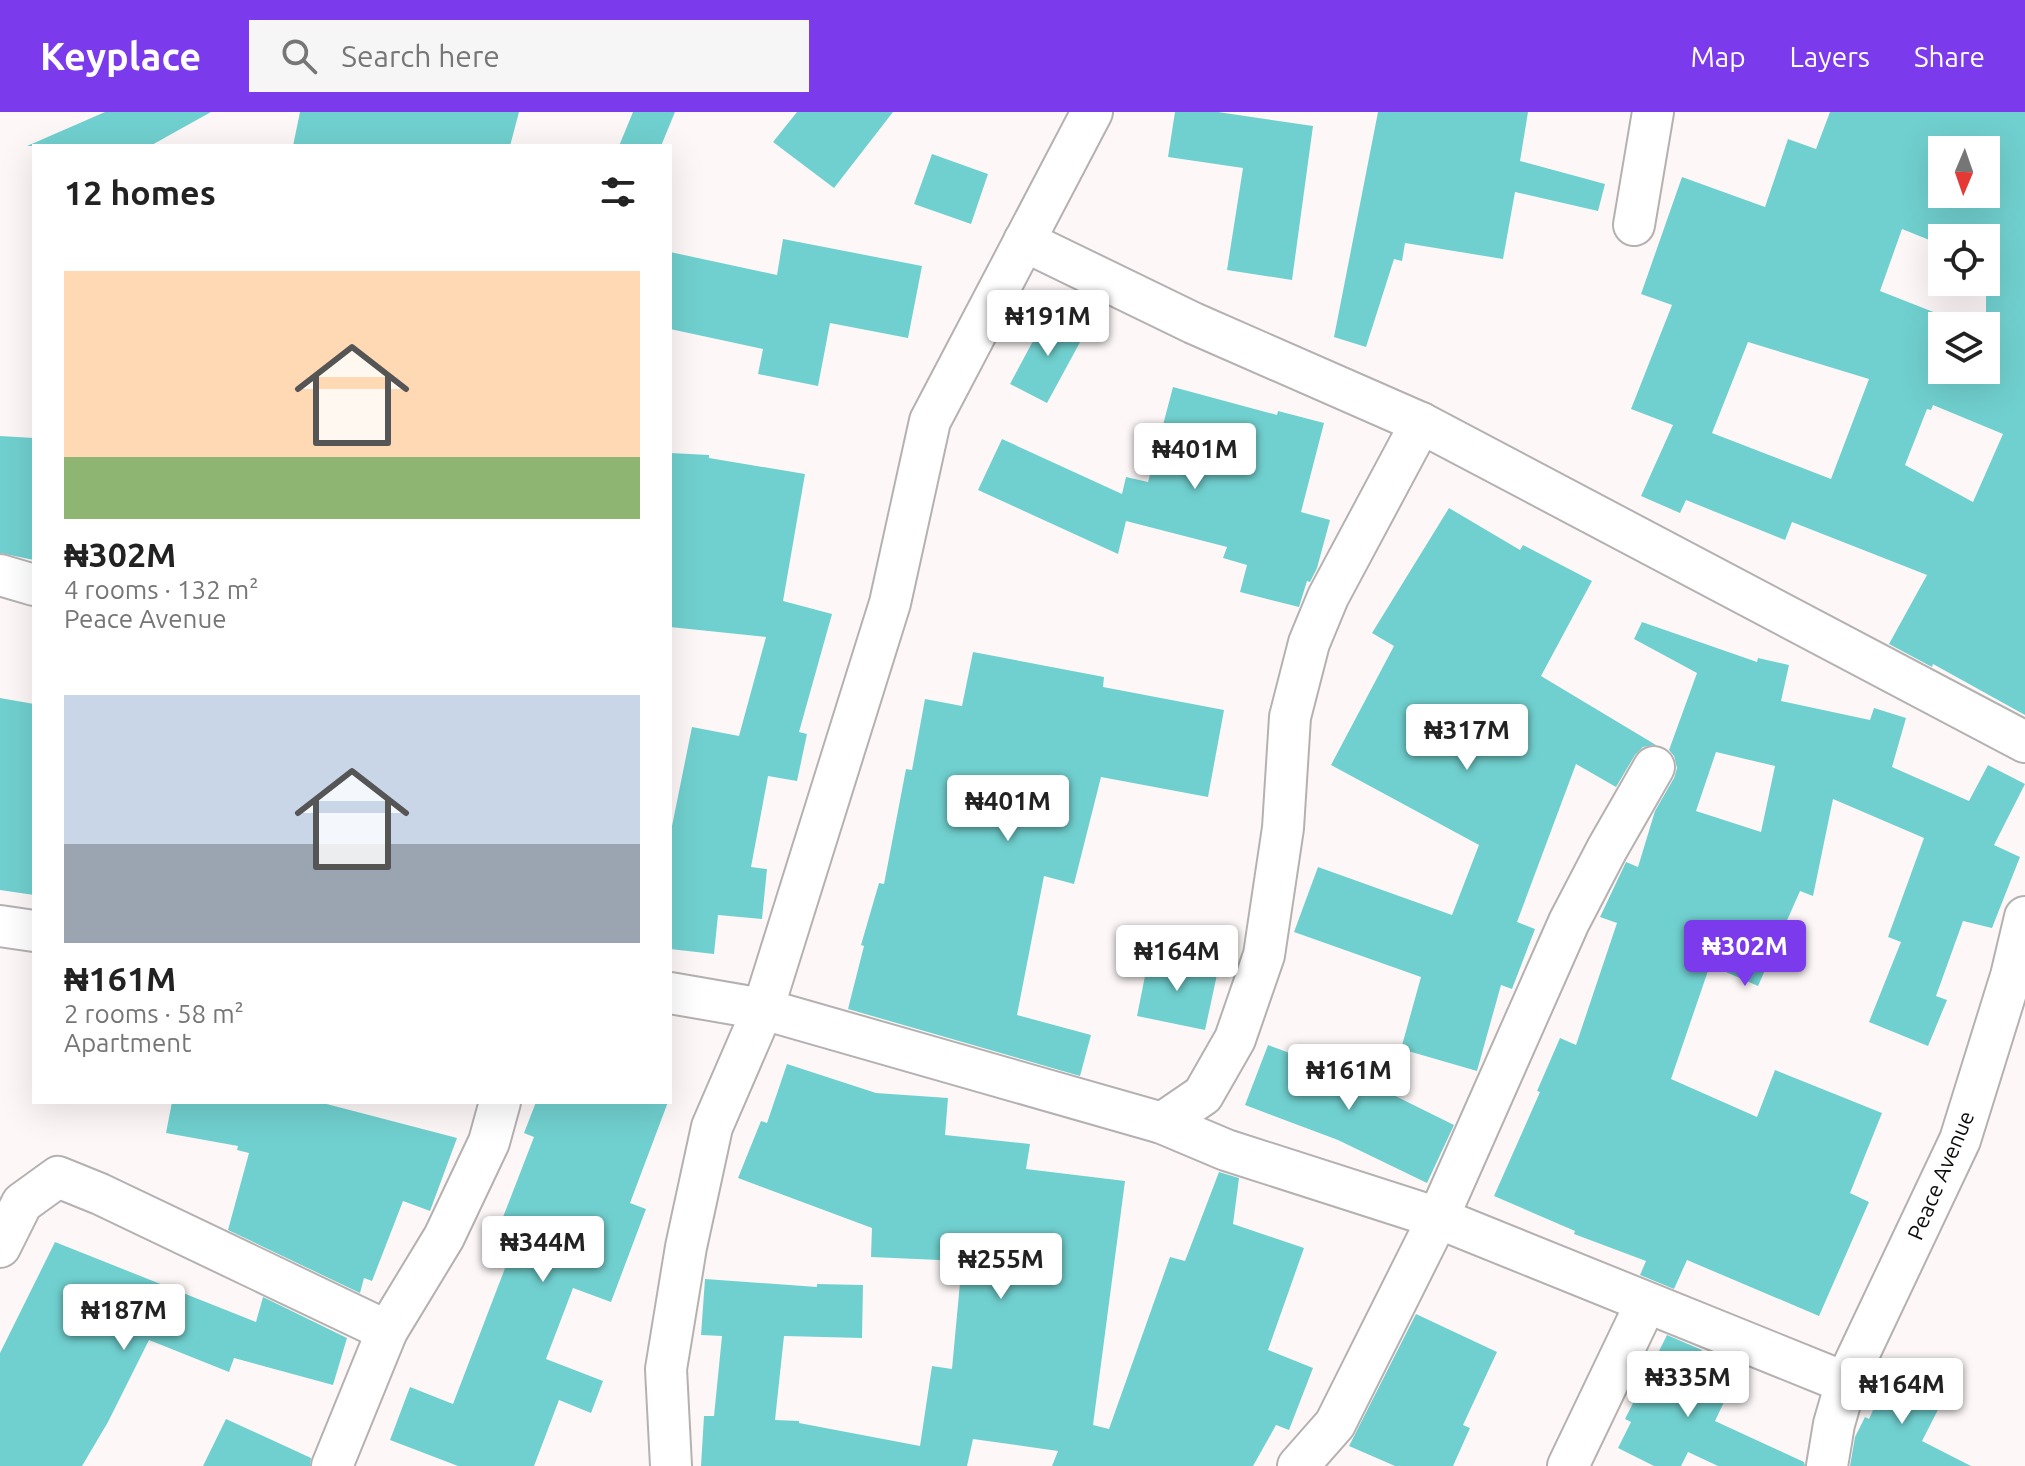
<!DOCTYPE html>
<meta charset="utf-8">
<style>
:root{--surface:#fff;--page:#f6f6f6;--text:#222;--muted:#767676;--accent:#7c3aed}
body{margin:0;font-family:Ubuntu,sans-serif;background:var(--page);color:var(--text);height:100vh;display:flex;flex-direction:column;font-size:30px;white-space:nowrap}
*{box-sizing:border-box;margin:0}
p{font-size:26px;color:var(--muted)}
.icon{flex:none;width:44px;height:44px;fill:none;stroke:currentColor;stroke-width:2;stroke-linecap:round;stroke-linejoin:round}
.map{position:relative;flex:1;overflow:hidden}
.side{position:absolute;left:32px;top:32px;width:640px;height:960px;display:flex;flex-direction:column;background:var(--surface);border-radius:0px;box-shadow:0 8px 32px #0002}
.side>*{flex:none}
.needle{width:52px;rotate:182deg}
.buttons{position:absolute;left:1928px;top:24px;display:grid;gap:16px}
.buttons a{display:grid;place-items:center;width:72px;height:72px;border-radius:0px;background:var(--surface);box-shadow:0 8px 32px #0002;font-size:40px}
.price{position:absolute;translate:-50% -68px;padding:0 18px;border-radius:8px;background:#fff;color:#222;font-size:26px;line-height:52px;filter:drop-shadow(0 2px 4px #0008)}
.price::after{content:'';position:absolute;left:50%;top:48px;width:24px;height:18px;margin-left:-12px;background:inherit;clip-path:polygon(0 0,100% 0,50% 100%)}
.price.on{background:var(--accent);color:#fff}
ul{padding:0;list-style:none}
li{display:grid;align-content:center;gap:16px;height:424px;padding:0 32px}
li span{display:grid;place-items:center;height:248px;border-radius:0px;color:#555}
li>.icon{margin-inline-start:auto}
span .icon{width:144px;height:144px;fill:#fffc;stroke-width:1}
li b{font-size:34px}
h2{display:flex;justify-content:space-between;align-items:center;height:96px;padding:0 32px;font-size:34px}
header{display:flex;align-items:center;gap:48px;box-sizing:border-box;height:112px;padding:0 40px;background:var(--accent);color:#fff}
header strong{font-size:38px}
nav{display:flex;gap:44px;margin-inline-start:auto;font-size:28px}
.search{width:560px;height:72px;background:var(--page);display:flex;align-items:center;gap:20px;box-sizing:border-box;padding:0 28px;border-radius:0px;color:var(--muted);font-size:30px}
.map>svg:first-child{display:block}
</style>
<header>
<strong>Keyplace</strong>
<div class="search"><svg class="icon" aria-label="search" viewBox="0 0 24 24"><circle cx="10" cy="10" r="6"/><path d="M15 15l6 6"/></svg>Search here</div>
<nav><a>Map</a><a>Layers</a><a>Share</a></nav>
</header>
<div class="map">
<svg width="2025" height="1354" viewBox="0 0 2025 1354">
<rect width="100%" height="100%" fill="#fdf8f7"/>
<g fill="#70d0cf" fill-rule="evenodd">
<polygon points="105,0 211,0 150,34 27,34"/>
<polygon points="300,0 519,0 510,34 293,34"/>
<polygon points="633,0 675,0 661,34 619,34"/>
<polygon points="797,0 893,0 834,76 773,30"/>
<polygon points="1175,0 1218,0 1313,14 1292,168 1227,158 1243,56 1168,45"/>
<polygon points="1378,0 1528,0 1520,49 1605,72 1598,99 1515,80 1503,147 1405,131 1402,149 1394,147 1366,235 1334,225"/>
<path d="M 1830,0 L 2025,0 L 2025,603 L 1933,552 L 1932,555 L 1889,532 L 1927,463 L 1792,410 L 1785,428 L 1686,388 L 1680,401 L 1641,384 L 1673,313 L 1631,297 L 1672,193 L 1641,182 L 1682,65 L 1765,95 L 1788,27 L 1816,37 ZM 1942,38 L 1986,38 L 1986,82 L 1942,82 ZM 1902,117 L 1942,133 L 1942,126 L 1986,126 L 1986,258 L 1942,258 L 1942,214 L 1969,214 L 1880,179 ZM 1748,230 L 1869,267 L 1831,367 L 1712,321 ZM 1933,293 L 2003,322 L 1973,390 L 1905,353 L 1927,297 L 1931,298 Z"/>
<polygon points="932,42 988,62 971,112 914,92"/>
<polygon points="783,127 922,154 908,226 830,211 818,274 758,262 763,237 670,217 670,140 777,163"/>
<polygon points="1048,201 1085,221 1047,291 1010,272"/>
<polygon points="1173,275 1277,303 1278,299 1324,311 1301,400 1330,408 1317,456 1310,470 1307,469 1299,495 1240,480 1247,453 1223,446 1227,435 1126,409 1118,442 978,378 1002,327 1122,382 1126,365 1148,370"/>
<polygon points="0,324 34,326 34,448 0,441"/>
<polygon points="670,341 709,343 709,346 805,362 783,489 832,502 799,620 807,622 797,669 768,664 751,755 767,757 762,807 718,803 714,842 670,837 670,724 692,615 739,624 766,525 670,515"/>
<polygon points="1449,396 1520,438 1523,433 1592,469 1541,564 1656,633 1643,635 1635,643 1616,675 1576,652 1517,810 1535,817 1512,877 1501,873 1477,959 1401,937 1421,865 1294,820 1318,755 1452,803 1479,733 1331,653 1394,534 1372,521"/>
<path d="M 1642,510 L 1757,550 L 1758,546 L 1789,553 L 1781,589 L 1870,608 L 1874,596 L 1906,606 L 1892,655 L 1969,689 L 1988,653 L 2025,672 L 1994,733 L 2020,745 L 1992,816 L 1963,809 L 1936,884 L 1947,888 L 1928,934 L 1869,910 L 1901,830 L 1888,825 L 1924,726 L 1833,687 L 1813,784 L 1800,779 L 1758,874 L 1710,853 L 1671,967 L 1757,1005 L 1775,958 L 1882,1001 L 1850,1081 L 1869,1090 L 1819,1204 L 1687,1148 L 1674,1177 L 1640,1163 L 1646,1149 L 1574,1122 L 1575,1119 L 1494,1084 L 1540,980 L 1537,979 L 1560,926 L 1576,933 L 1617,811 L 1600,805 L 1626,750 L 1638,755 L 1655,699 L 1674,666 L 1677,656 L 1674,644 L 1669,638 L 1697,561 L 1634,527 ZM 1716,640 L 1775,654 L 1761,720 L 1696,699 Z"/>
<polygon points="973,540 1104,565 1103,575 1224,598 1208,685 1101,665 1074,772 1044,764 1017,903 1091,923 1080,964 848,897 864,834 861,833 879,771 884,772 906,657 912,658 925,587 962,594"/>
<polygon points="0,586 34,592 34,783 0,778"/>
<polygon points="1149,844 1218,858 1205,918 1137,904"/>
<polygon points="1268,933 1365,969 1454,1013 1427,1071 1338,1028 1245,993"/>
<polygon points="787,952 876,981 948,986 945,1023 1030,1032 1026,1057 1125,1069 1093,1313 1109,1317 1170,1145 1185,1149 1219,1060 1239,1066 1233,1112 1304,1136 1268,1238 1313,1256 1289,1318 1276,1313 1253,1354 1052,1354 1058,1339 973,1327 967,1354 701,1354 704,1304 714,1304 722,1224 701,1223 705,1167 817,1175 817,1172 863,1173 862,1226 784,1224 775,1308 799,1309 799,1311 920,1334 932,1254 952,1257 962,1149 871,1145 872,1116 738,1066 761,1009 767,1011"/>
<polygon points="172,990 319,990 457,1026 430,1099 403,1089 372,1169 364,1166 360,1181 228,1118 249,1041 237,1038 238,1034 166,1021"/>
<polygon points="536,990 668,990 630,1091 646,1097 611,1190 573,1176 546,1247 603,1269 591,1301 559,1288 534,1354 458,1354 390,1328 410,1275 453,1292 507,1151 488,1144 534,1025 524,1021"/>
<polygon points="55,1130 256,1210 263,1185 347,1226 333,1273 234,1246 229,1260 149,1228 108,1310 82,1354 0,1354 0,1241"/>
<polygon points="1416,1202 1497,1240 1463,1313 1470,1316 1453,1354 1395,1354 1349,1334"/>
<polygon points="1667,1223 1702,1238 1687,1269 1725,1288 1715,1309 1804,1350 1805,1354 1718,1354 1688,1340 1681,1354 1654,1354 1618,1336 1631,1310 1625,1307"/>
<polygon points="1893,1254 1947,1280 1922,1329 1971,1354 1850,1354 1855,1325 1865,1305 1869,1307"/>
<polygon points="226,1307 311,1346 310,1354 203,1354"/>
</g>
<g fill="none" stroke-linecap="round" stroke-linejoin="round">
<g stroke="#b6b1b1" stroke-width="44">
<g id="minor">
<polyline points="1634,113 1653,0"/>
<polyline points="1024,129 1193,211 1421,311 2025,630"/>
<polyline points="0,463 34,473"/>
<polyline points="0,814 34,819"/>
<polyline points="670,881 763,897 1162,1011 1226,1038 1438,1106 1834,1266 1847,1267"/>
<polyline points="1162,1011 1203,983 1235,927 1264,843 1283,716 1290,605 1309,531 1328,485 1421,311"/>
<polyline points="0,1135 22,1091 58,1065 100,1082 387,1219"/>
<polyline points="332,1354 387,1219 444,1125 489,1030 500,990"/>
<polyline points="671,1354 666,1257 686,1135 712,1015 763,897 890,491 930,309 1092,0"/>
<polyline points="1298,1354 1335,1312 1438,1106 1569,810 1607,737 1654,655"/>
<polyline points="1568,1354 1646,1191"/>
<polyline points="1827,1354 1834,1312 1847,1267 1960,1028 2011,864 2025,805"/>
</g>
</g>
<use href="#minor" stroke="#fff" stroke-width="40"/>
</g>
<g text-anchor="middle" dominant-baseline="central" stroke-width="6" stroke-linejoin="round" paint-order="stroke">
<g font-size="22" fill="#0d0c0b" stroke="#fff">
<text transform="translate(1940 1063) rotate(-67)">Peace Avenue</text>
</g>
</g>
</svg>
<div class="buttons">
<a><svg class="needle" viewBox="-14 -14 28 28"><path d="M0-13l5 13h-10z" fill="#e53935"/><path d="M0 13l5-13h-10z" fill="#767676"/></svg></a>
<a><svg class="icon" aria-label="locate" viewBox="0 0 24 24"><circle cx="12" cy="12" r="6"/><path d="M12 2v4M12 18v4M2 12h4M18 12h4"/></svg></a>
<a><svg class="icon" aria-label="layers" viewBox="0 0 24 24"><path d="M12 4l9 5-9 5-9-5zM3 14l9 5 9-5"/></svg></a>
</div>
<b class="price" style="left:1048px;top:246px">₦191M</b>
<b class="price" style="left:1195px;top:379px">₦401M</b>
<b class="price" style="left:1467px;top:660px">₦317M</b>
<b class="price" style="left:1008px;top:731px">₦401M</b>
<b class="price on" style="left:1745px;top:876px">₦302M</b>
<b class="price" style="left:1177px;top:881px">₦164M</b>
<b class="price" style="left:1349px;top:1000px">₦161M</b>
<b class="price" style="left:543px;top:1172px">₦344M</b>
<b class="price" style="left:1001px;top:1189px">₦255M</b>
<b class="price" style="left:124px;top:1240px">₦187M</b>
<b class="price" style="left:1688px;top:1307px">₦335M</b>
<b class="price" style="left:1902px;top:1314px">₦164M</b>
<section class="side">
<h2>12 homes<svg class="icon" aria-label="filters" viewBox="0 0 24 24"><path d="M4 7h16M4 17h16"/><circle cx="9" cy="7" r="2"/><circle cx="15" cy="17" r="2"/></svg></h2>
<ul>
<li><span style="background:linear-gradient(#ffd9b3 75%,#8fb573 0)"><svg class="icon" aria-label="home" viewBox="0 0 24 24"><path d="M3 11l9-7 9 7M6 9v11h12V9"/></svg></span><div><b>₦302M</b><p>4 rooms · 132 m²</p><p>Peace Avenue</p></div></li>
<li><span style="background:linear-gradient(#c9d6e8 60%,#9aa5b1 0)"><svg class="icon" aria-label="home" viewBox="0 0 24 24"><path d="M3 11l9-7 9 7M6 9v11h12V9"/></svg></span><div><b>₦161M</b><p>2 rooms · 58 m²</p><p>Apartment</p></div></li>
</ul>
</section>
</div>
